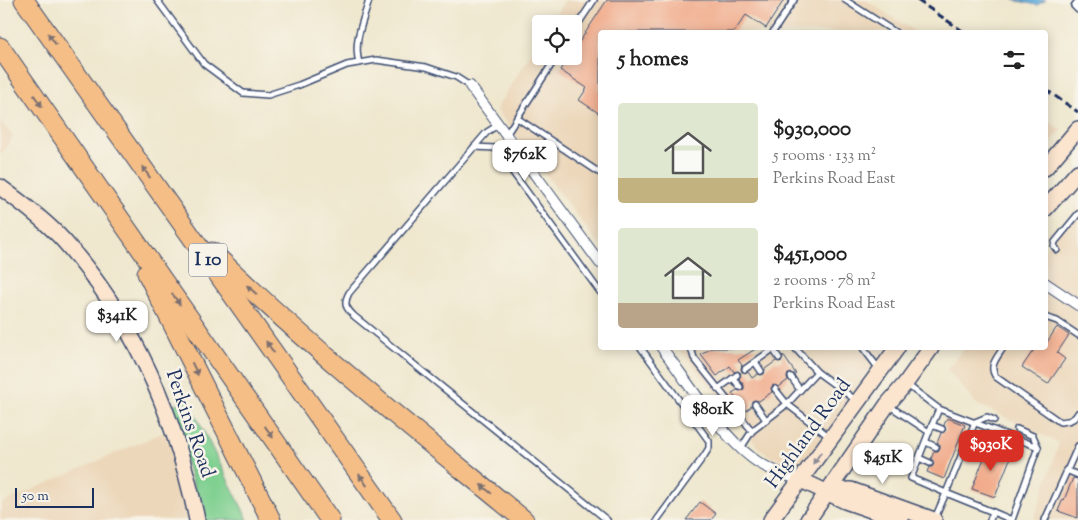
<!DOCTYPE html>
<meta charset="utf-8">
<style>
:root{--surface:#fff;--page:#f6f6f6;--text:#222;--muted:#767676;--accent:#d93025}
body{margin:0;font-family:"Sorts Mill Goudy",serif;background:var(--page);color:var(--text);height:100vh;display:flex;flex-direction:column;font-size:19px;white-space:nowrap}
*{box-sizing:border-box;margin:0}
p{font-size:16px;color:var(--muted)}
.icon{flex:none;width:28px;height:28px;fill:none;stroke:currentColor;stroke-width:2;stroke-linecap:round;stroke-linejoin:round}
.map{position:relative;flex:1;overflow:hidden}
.sheet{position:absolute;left:598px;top:30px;width:450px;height:320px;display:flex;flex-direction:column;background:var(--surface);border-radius:5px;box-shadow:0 2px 12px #0003}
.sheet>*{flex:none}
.fabs{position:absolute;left:532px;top:15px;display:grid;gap:10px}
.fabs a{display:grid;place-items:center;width:50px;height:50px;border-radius:5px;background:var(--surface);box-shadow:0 2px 12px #0003;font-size:25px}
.scale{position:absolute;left:15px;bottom:12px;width:79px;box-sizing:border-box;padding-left:5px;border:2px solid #1b2f5e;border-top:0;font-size:14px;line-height:18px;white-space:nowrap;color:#1b2f5e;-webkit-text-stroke:4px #f7f3e8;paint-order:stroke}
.price{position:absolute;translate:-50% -42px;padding:0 11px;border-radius:10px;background:#fff;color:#222;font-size:16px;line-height:32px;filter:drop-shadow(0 1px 2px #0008)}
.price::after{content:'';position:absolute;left:50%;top:30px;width:15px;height:11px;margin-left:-8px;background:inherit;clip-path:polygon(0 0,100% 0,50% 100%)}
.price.on{background:var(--accent);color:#fff}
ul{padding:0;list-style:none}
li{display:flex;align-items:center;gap:15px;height:125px;padding:0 20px}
li span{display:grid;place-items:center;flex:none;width:140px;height:100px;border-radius:5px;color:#555}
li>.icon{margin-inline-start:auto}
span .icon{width:60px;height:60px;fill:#fffc;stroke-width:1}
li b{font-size:21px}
h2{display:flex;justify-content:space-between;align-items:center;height:60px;padding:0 20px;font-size:21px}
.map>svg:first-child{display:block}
</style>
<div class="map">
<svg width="1078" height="520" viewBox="0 0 1078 520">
<rect width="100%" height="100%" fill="#f7f3e8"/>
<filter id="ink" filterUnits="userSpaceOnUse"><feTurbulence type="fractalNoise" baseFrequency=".02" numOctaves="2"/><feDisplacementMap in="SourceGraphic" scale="10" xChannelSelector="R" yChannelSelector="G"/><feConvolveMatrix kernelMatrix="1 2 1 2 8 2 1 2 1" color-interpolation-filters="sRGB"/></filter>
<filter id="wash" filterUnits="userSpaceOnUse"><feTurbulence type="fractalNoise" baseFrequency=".0096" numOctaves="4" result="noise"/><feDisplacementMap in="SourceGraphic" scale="20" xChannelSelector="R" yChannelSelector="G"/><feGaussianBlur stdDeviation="1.12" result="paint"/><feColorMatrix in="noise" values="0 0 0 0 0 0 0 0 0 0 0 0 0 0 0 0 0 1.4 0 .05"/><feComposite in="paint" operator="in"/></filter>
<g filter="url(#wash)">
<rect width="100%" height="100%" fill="#efe7ce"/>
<g fill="#ecd7ba">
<polygon points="565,0 866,0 915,32 600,32 600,246 496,109 541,38 541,56 574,56 574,24 550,24"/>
<polygon points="1045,119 1061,130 1045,149"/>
<polygon points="0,120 13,137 0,155"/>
<polygon points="1078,208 1078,520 1034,520 1059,443 977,404 947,369 964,348 1045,348 1045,249"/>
<polygon points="679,348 889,348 811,454 800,462 794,463 771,457 760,449"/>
<polygon points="171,429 195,520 0,520 0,504"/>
</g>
<polygon fill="#80d091" stroke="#4e8078" points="188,400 248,520 204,520 170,406"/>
<polygon fill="#67b6e2" stroke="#4172a0" points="1014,0 1046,0 1037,5"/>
<g id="blocks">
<g fill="#f1aa8a">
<polygon points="607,0 784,0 766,28 746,15 734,32 600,32 600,114 579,100 587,88 560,70 569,56 574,56 574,50"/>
<polygon points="1057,327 1069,335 1057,353 1065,359 1048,384 1022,367 1035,348 1045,348 1045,345"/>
<polygon points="711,348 757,348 738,360 742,365 741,369 742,372 748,372 752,378 758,374 761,375 764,374 765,369 776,361 779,362 782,361 783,355 796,374 788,374 787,377 788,380 779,387 773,385 771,388 772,392 759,401 755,400 752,401 751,407 745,411 732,393 737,390 740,391 744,389 744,385 739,379 741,373 738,371 734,372 730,366 717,376 701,355"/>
<polygon points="947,418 965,425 944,479 927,472 929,467 932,467 934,464 931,459 934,451 938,451 940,448 940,445 937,443 941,433 946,430 944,425"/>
<polygon points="988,448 1011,456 995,497 972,489"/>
<polygon points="1073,478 1078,479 1078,518 1058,511 1063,499 1064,500"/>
<polygon points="700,502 716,514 711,520 686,520"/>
</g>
</g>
</g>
<g filter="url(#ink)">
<use href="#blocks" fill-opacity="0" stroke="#3b4b6f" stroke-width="1"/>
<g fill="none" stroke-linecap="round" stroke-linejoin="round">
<g stroke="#3b4b6f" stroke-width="8">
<g id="lane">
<polyline points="157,0 204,64 243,93 268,95 299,85 347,65 376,60 426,67 456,77 470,86"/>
<polyline points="845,0 895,32"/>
<polyline points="1078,1 1074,6 1078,10"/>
<polyline points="574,30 594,0"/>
<polyline points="773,32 794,0"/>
<path d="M 359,63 C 353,40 363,23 369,0"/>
<polyline points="517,118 600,173"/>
<path d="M 498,125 L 487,132 L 349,293 C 343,304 346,308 354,316 L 607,520"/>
<polyline points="506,135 557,56"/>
<polyline points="474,147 495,148 600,292"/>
<polyline points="1057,250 1054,246 1055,242 1078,214"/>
<polyline points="1045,317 1057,321 1078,335"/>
<polyline points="641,348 709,441 709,448 704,456 657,520"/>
<polyline points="691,348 694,358 752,431"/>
<polyline points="795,348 817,372"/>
<polyline points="863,348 879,369"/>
<path d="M 1003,348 C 997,358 988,366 996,377 L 1060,422 C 1068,421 1074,421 1078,413"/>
<polyline points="755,362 761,371"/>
<polyline points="745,369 773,349 779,358"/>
<polyline points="791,377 800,390"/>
<polyline points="733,378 740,387"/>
<polyline points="906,384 939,409"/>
<polyline points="718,389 737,375"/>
<polyline points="755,404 766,420"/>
<polyline points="888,405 929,432 911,478 946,493 935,518"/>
<polyline points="932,425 942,429"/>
<polyline points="1017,429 1033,436 1038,447"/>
<polyline points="929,432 939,409 1038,447 1012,520 993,512"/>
<polyline points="831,438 787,404 817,372 857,401"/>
<polyline points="926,442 936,447"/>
<polyline points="741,448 752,431 787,404 775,389"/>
<polyline points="919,458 930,463"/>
<polyline points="1066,470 1078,475"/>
<polyline points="990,520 993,512 946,493 975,422 987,417 994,420"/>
<polyline points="1045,520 1078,446"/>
</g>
</g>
<g stroke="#3b4b6f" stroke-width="12">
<g id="street">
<polyline points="470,86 600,263"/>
<polyline points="1045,283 1078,305"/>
<path d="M 662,348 C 687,381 719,433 752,458 C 766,469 784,475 801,480"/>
</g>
</g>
<g stroke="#3b4b6f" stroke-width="18">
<g id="secondary">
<polyline points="1045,168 1078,129"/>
<path d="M 0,187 C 22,203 46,221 64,241 C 134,320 176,418 197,520"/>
<polyline points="1045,209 1078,172"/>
<polyline points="801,480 845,501 900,520"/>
<polyline points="826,491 851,490 934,520"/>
<polyline points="771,520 897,348"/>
<polyline points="808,520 887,405 905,384 931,348"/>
</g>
</g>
<g stroke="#3b4b6f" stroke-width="21">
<g id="highway">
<polyline points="24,0 392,520"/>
<polyline points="0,47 330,520"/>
<path d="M 212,252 C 310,348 418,433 524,520"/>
<polyline points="147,273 271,520"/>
</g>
</g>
<use href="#lane" stroke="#fff" stroke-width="5"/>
<use href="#street" stroke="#fff" stroke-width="10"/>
<use href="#secondary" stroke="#fbe5cf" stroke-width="15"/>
<use href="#highway" stroke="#f5be86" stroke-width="19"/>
<g stroke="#1b2f5e" stroke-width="3" stroke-dasharray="8 4" stroke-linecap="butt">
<polyline points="917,0 964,32"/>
<polyline points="1045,89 1078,112"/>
</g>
</g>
<defs><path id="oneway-solid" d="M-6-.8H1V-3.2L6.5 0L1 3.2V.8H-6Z" transform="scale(1.25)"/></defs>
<g fill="#7d6f70">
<use href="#oneway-solid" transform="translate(52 39) rotate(-125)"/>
<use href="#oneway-solid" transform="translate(38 101) rotate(55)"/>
<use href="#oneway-solid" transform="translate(146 172) rotate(-125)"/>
<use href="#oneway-solid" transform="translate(252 290) rotate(-138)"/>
<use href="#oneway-solid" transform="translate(176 299) rotate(55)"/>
<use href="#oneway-solid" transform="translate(270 347) rotate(-125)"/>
<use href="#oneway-solid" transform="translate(195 369) rotate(64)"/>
<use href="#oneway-solid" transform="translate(269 432) rotate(55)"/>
<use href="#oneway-solid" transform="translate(363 480) rotate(-125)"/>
<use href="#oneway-solid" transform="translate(486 489) rotate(-141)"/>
</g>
<use fill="#8b8a96" href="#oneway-solid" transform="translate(817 458) rotate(125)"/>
</g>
<g text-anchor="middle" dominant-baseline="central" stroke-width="5" stroke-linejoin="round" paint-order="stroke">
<rect fill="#f7f3e8" stroke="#5d6a87" stroke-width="1" x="189" y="243.5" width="38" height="33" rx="4"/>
<g font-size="19" font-weight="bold" fill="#1b2f5e">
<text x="208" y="260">I 10</text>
</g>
<g font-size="20" fill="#1b2f5e" stroke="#f7f3e8">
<text transform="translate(189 424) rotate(71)">Perkins Road</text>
<text transform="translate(809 434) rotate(-54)">Highland Road</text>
</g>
</g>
</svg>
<div class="fabs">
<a><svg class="icon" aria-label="locate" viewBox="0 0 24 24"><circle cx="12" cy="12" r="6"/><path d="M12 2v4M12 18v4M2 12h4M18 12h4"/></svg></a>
</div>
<div class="scale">50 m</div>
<b class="price" style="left:525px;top:182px">$762K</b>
<b class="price" style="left:117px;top:343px">$341K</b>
<b class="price" style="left:713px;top:437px">$801K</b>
<b class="price on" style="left:991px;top:472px">$930K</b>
<b class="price" style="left:883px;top:485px">$451K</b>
<section class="sheet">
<h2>5 homes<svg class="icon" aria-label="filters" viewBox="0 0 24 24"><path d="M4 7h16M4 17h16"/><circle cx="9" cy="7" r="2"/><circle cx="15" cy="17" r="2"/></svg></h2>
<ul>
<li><span style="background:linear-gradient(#dfe7d0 75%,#c2b280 0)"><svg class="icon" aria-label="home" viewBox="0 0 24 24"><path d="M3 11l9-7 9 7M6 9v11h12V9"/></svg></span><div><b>$930,000</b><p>5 rooms · 133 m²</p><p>Perkins Road East</p></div></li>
<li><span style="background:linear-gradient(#dfe7d0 75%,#b9a48a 0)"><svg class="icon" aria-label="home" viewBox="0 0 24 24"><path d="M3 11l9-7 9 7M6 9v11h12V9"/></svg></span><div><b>$451,000</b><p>2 rooms · 78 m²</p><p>Perkins Road East</p></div></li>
</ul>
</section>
</div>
